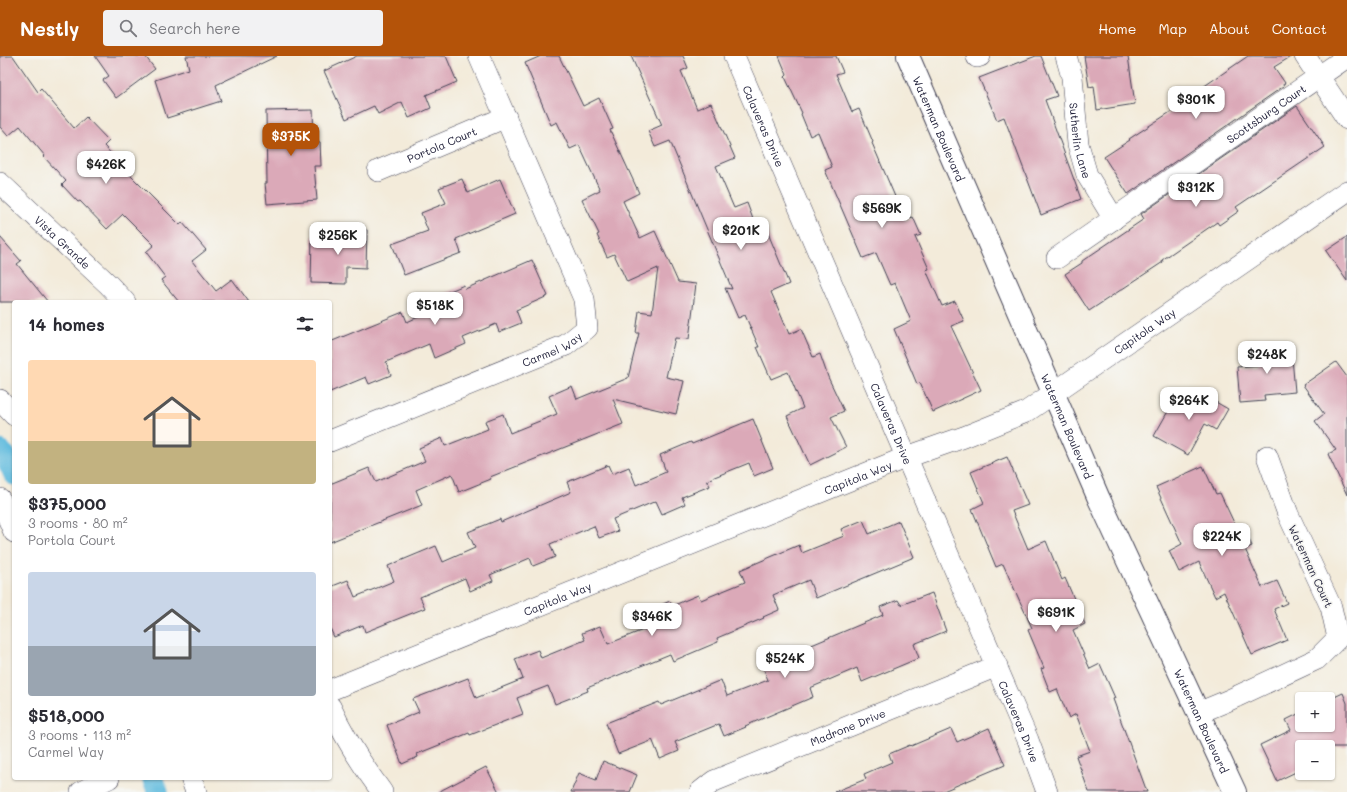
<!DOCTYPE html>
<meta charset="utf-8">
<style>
:root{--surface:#fff;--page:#f2f2f3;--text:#2b2b33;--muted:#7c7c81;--accent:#b45309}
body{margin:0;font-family:Mali,sans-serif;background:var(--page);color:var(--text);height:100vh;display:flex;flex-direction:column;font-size:15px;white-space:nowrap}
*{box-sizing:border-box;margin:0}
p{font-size:13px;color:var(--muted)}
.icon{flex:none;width:22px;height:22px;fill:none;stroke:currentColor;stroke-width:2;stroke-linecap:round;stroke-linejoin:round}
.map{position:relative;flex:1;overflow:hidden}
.side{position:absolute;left:12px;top:244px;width:320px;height:480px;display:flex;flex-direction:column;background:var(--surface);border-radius:4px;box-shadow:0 1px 3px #0004}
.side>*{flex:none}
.buttons{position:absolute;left:1295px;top:636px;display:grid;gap:8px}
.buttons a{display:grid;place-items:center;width:40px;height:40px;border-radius:4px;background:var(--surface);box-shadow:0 1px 3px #0004;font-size:20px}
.price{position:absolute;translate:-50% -34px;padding:0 9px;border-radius:8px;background:#fff;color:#222;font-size:13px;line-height:26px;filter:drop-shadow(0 1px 2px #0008)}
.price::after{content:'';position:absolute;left:50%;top:24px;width:12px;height:9px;margin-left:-6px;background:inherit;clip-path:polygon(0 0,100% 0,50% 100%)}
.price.on{background:var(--accent);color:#fff}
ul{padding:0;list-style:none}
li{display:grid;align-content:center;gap:8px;height:212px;padding:0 16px}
li span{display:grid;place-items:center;height:124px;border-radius:4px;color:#555}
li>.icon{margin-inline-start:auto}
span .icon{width:72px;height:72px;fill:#fffc;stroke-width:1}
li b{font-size:17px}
h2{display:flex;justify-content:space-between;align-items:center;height:48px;padding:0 16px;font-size:17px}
header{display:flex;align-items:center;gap:24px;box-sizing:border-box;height:56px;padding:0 20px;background:var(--accent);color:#fff}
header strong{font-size:19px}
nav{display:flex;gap:22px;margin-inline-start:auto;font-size:14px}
.search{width:280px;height:36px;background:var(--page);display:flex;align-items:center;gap:10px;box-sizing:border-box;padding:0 14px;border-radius:4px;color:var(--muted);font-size:15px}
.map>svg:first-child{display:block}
</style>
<header>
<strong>Nestly</strong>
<div class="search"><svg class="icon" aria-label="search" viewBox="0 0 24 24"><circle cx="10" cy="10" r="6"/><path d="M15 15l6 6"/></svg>Search here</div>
<nav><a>Home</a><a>Map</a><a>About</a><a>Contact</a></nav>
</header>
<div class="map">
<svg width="1347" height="736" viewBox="0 0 1347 736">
<rect width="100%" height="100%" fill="#f6f6f2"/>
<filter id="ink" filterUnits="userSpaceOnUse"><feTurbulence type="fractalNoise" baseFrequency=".025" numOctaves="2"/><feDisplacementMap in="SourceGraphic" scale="8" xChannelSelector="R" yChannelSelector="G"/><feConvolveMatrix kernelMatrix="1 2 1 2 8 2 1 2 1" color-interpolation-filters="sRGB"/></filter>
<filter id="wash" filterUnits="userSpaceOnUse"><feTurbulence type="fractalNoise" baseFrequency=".012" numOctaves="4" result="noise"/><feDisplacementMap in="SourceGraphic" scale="16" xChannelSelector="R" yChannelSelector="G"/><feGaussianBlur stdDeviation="0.9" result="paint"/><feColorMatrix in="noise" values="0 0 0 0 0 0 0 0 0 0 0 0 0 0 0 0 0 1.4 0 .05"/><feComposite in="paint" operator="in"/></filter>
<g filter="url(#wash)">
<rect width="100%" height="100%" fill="#f3ebda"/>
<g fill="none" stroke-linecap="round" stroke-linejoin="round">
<g stroke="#60bbde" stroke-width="21">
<polyline points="0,394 5,399 14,419"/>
<polyline points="152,722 158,736"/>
</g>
</g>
<g id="blocks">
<g fill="#dba9b8">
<polygon points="0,0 13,0 38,36 41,33 74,72 86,61 109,85 104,90 120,107 119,108 180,169 182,166 206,194 192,205 216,235 232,223 249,246 179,246 161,224 165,221 146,196 154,189 123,158 107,173 80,145 78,146 62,129 66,125 44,101 45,100 20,70 8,80 0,71"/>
<polygon points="95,0 145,0 155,13 116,42 103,24 109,20"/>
<polygon points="186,0 277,0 216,29 221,45 167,62 155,24 189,13"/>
<polygon points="357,0 446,0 457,26 426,39 431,52 409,62 402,46 378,58 374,50 346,63 324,15"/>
<polygon points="541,0 559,0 583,50 599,42 613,73 610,74 639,137 623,145 640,182 655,175 678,226 696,228 689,283 675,282 666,321 684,325 676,358 613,343 623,368 490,421 491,423 459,436 452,418 416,434 422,449 330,486 330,428 369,412 376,426 425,405 419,392 442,382 445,390 488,373 485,365 503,358 510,377 557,358 549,340 572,330 577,343 628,322 639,277 636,277 639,255 652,257 658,212 627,226 614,198 607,201 597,179 599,178 582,143 600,134 579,89 570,93 557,66 551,69 525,7"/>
<polygon points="631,0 683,0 688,12 681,15 697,53 711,47 735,102 716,110 734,152 747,147 757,174 765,170 789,228 771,236 789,278 801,273 813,301 820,298 828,321 844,355 831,361 846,391 810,409 787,360 803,352 788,316 771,323 757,291 759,291 745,259 738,262 725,232 732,233 670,85 655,91 648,75 662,69"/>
<polygon points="779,0 836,0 843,16 836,18 852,56 859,53 873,86 872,87 905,164 913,161 921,179 915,181 929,213 926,214 942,250 955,245 964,265 951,270 981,334 933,356 920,327 917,328 894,273 911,265 895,227 890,229 876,197 863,202 825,114 832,111 818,76 810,80 801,58 802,57 785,21 787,19"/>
<polygon points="1036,0 1041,0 1057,40 1045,44 1081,143 1041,159 1004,61 997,64 979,22"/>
<polygon points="1084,0 1128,0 1135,48 1097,54 1094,30 1089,31"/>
<polygon points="1248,0 1292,0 1274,11 1285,27 1283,28 1284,30 1128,138 1104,101 1130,84 1129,83 1198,38 1190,40"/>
<polygon points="1297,50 1325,91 1236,151 1239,155 1219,169 1217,166 1162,204 1163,206 1089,255 1065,218 1082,207 1082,205 1144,163 1141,158"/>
<polygon points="313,54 314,86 320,86 321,110 314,110 317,144 267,148 265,127 267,127 266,55"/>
<polygon points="462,123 468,137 500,123 515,158 456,183 461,197 404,219 392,188 428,175 421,157 446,147 439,132"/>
<polygon points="344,174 367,174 366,212 346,211 346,228 311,227 312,180 344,181"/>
<polygon points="0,181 21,205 17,208 48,246 0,246"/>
<polygon points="1347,181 1347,225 1326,195"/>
<polygon points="532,204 548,240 516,254 521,267 499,276 496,268 463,282 466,288 434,302 429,288 386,306 391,319 369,328 366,321 330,336 330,286 403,256 407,266 436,253 432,243 464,229 465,233"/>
<polygon points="1291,290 1295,336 1264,339 1265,345 1240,347 1237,311 1258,309 1257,293"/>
<polygon points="1336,306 1347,321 1347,439 1328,398 1336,394 1315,365 1324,358 1303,329"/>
<polygon points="1180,334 1204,348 1207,341 1228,353 1216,374 1205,368 1188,399 1154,380"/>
<polygon points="753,363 773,412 754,420 749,407 707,424 710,430 682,441 685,448 662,458 656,445 613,463 618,475 599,482 594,470 550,488 555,501 533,510 530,502 490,519 493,525 470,535 465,522 420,541 425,552 365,576 363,569 334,581 330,572 330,531 348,524 355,541 394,525 388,510 436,490 443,506 475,492 468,476 500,463 501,466 571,436 567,426 608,409 612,418 629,411 636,429 666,416 660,399 691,386 692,388"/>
<polygon points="1007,401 1028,449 1012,455 1028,493 1046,485 1062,524 1065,522 1085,568 1073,574 1090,613 1100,608 1115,642 1113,643 1147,736 1089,736 1076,700 1090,695 1076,658 1069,662 1057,633 1050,636 1041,613 1044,612 1028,574 1032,572 1003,508 996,511 972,453 984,447 971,416"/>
<polygon points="1203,410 1216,438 1220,437 1236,471 1242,468 1252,490 1245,493 1262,531 1277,525 1287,547 1274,553 1287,584 1252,599 1224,536 1215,541 1199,506 1179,516 1169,495 1182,488 1156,431"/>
<polygon points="863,464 869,478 899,465 914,501 816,542 809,524 773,539 779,554 763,561 764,562 717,582 718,586 673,605 670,598 587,632 588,635 555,648 548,630 517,642 523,658 470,679 469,677 417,698 418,701 402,708 387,669 419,656 413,643 468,622 476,642 523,623 515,603 538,594 541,602 585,584 582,577 600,570 608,588 653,570 647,555 670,545 672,550 698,539 701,544 745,526 740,514 799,489 802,497 844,480 841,473"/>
<polygon points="932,537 946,575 914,588 919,602 862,626 857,612 810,632 813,641 745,670 746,671 724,680 719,668 675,686 679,695 660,703 652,683 651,685 618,698 606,667 659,646 661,649 721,624 727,640 768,624 761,606 793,593 795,596 883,559 880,551 898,544 901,549"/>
<polygon points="1343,637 1347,647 1347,691 1302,691 1302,713 1277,725 1260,689 1291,674 1286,664 1302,656 1302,669 1328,669 1328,644"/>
<polygon points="989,672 1005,709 941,736 834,736 866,723 864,718 892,706 889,698 910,689 911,690 951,673 957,686"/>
<polygon points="603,705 637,719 630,736 571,736 579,717 596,724"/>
<polygon points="486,711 499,736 438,736"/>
</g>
</g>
</g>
<g filter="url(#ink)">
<use href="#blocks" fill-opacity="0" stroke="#414053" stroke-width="1"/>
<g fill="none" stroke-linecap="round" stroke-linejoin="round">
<g stroke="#414053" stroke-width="22">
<g id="minor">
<path id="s1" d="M 734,0 L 1028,684 L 1047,736"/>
<path id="s2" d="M 1066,0 L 1072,21 L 1078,88 L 1087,119 L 1114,163"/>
<polyline points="1305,0 1347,63"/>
<polyline points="977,1 980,0"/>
<path id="s3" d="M 378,115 L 506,61"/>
<path id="s4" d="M 0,127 L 108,228 L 125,246"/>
<path id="s5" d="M 1057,202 L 1347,1"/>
<polyline points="0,344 14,359"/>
<path id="s6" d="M 330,385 L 566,289 L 587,272 L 584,243 L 479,0"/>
<polyline points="0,443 14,476"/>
<path id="s7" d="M 330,634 L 907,401 L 964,381 L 1026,356 L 1347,135"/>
<path d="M 330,650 C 344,681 362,709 382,736"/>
<polyline points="1198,657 1227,645 1317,603 1338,582 1331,551 1288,458 1267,400"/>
<polyline points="191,722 196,736"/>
<polyline points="81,736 109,722"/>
<path id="s8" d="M 700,736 L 714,725 L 997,610"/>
</g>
</g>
<g stroke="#414053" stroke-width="24">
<g id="major">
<path id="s9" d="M 908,0 L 1099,443 L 1235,736"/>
</g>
</g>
<use href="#minor" stroke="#fff" stroke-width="21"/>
<use href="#major" stroke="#fff" stroke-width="22"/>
</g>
</g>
<g text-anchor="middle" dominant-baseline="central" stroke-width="3.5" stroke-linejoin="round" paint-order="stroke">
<g font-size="11" fill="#22223b" stroke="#f6f6f2">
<text stroke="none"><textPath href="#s5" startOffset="254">Scottsburg Court</textPath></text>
<text stroke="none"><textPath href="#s1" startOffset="76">Calaveras Drive</textPath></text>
<text stroke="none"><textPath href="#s9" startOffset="79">Waterman Boulevard</textPath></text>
<text stroke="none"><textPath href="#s2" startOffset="86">Sutherlin Lane</textPath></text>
<text stroke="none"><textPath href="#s3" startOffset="69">Portola Court</textPath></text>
<text stroke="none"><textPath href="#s4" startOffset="86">Vista Grande</textPath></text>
<text stroke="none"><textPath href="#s7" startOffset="893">Capitola Way</textPath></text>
<text stroke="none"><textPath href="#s6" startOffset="240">Carmel Way</textPath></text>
<text stroke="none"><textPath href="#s1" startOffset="400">Calaveras Drive</textPath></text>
<text stroke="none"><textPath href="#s9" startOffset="403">Waterman Boulevard</textPath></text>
<text stroke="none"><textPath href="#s7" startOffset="569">Capitola Way</textPath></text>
<text transform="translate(1311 510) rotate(65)">Waterman Court</text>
<text stroke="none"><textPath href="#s7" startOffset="245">Capitola Way</textPath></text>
<text stroke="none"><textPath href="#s1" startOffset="724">Calaveras Drive</textPath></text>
<text stroke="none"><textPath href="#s9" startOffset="727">Waterman Boulevard</textPath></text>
<text stroke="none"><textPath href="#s8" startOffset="162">Madrone Drive</textPath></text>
</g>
</g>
</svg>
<div class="buttons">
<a>+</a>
<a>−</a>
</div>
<b class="price" style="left:1196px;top:64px">$301K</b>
<b class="price on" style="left:291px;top:101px">$375K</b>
<b class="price" style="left:106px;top:129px">$426K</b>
<b class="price" style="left:1196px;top:152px">$312K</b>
<b class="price" style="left:882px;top:173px">$569K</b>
<b class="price" style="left:741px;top:195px">$201K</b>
<b class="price" style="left:338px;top:200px">$256K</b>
<b class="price" style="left:435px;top:270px">$518K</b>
<b class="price" style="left:1267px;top:319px">$248K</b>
<b class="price" style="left:1189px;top:365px">$264K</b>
<b class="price" style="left:1222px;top:501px">$224K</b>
<b class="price" style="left:1056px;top:577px">$691K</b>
<b class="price" style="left:652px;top:581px">$346K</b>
<b class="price" style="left:785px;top:623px">$524K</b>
<section class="side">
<h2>14 homes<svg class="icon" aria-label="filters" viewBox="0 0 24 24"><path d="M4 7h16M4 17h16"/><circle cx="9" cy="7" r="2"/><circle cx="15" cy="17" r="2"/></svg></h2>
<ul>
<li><span style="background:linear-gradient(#ffd9b3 65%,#c2b280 0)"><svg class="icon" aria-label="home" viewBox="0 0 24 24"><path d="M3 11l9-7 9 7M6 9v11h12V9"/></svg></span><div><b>$375,000</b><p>3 rooms · 80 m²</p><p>Portola Court</p></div></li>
<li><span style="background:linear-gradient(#c9d6e8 60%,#9aa5b1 0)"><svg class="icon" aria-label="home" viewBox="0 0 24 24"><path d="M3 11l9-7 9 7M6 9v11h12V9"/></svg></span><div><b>$518,000</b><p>3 rooms · 113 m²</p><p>Carmel Way</p></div></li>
</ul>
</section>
</div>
